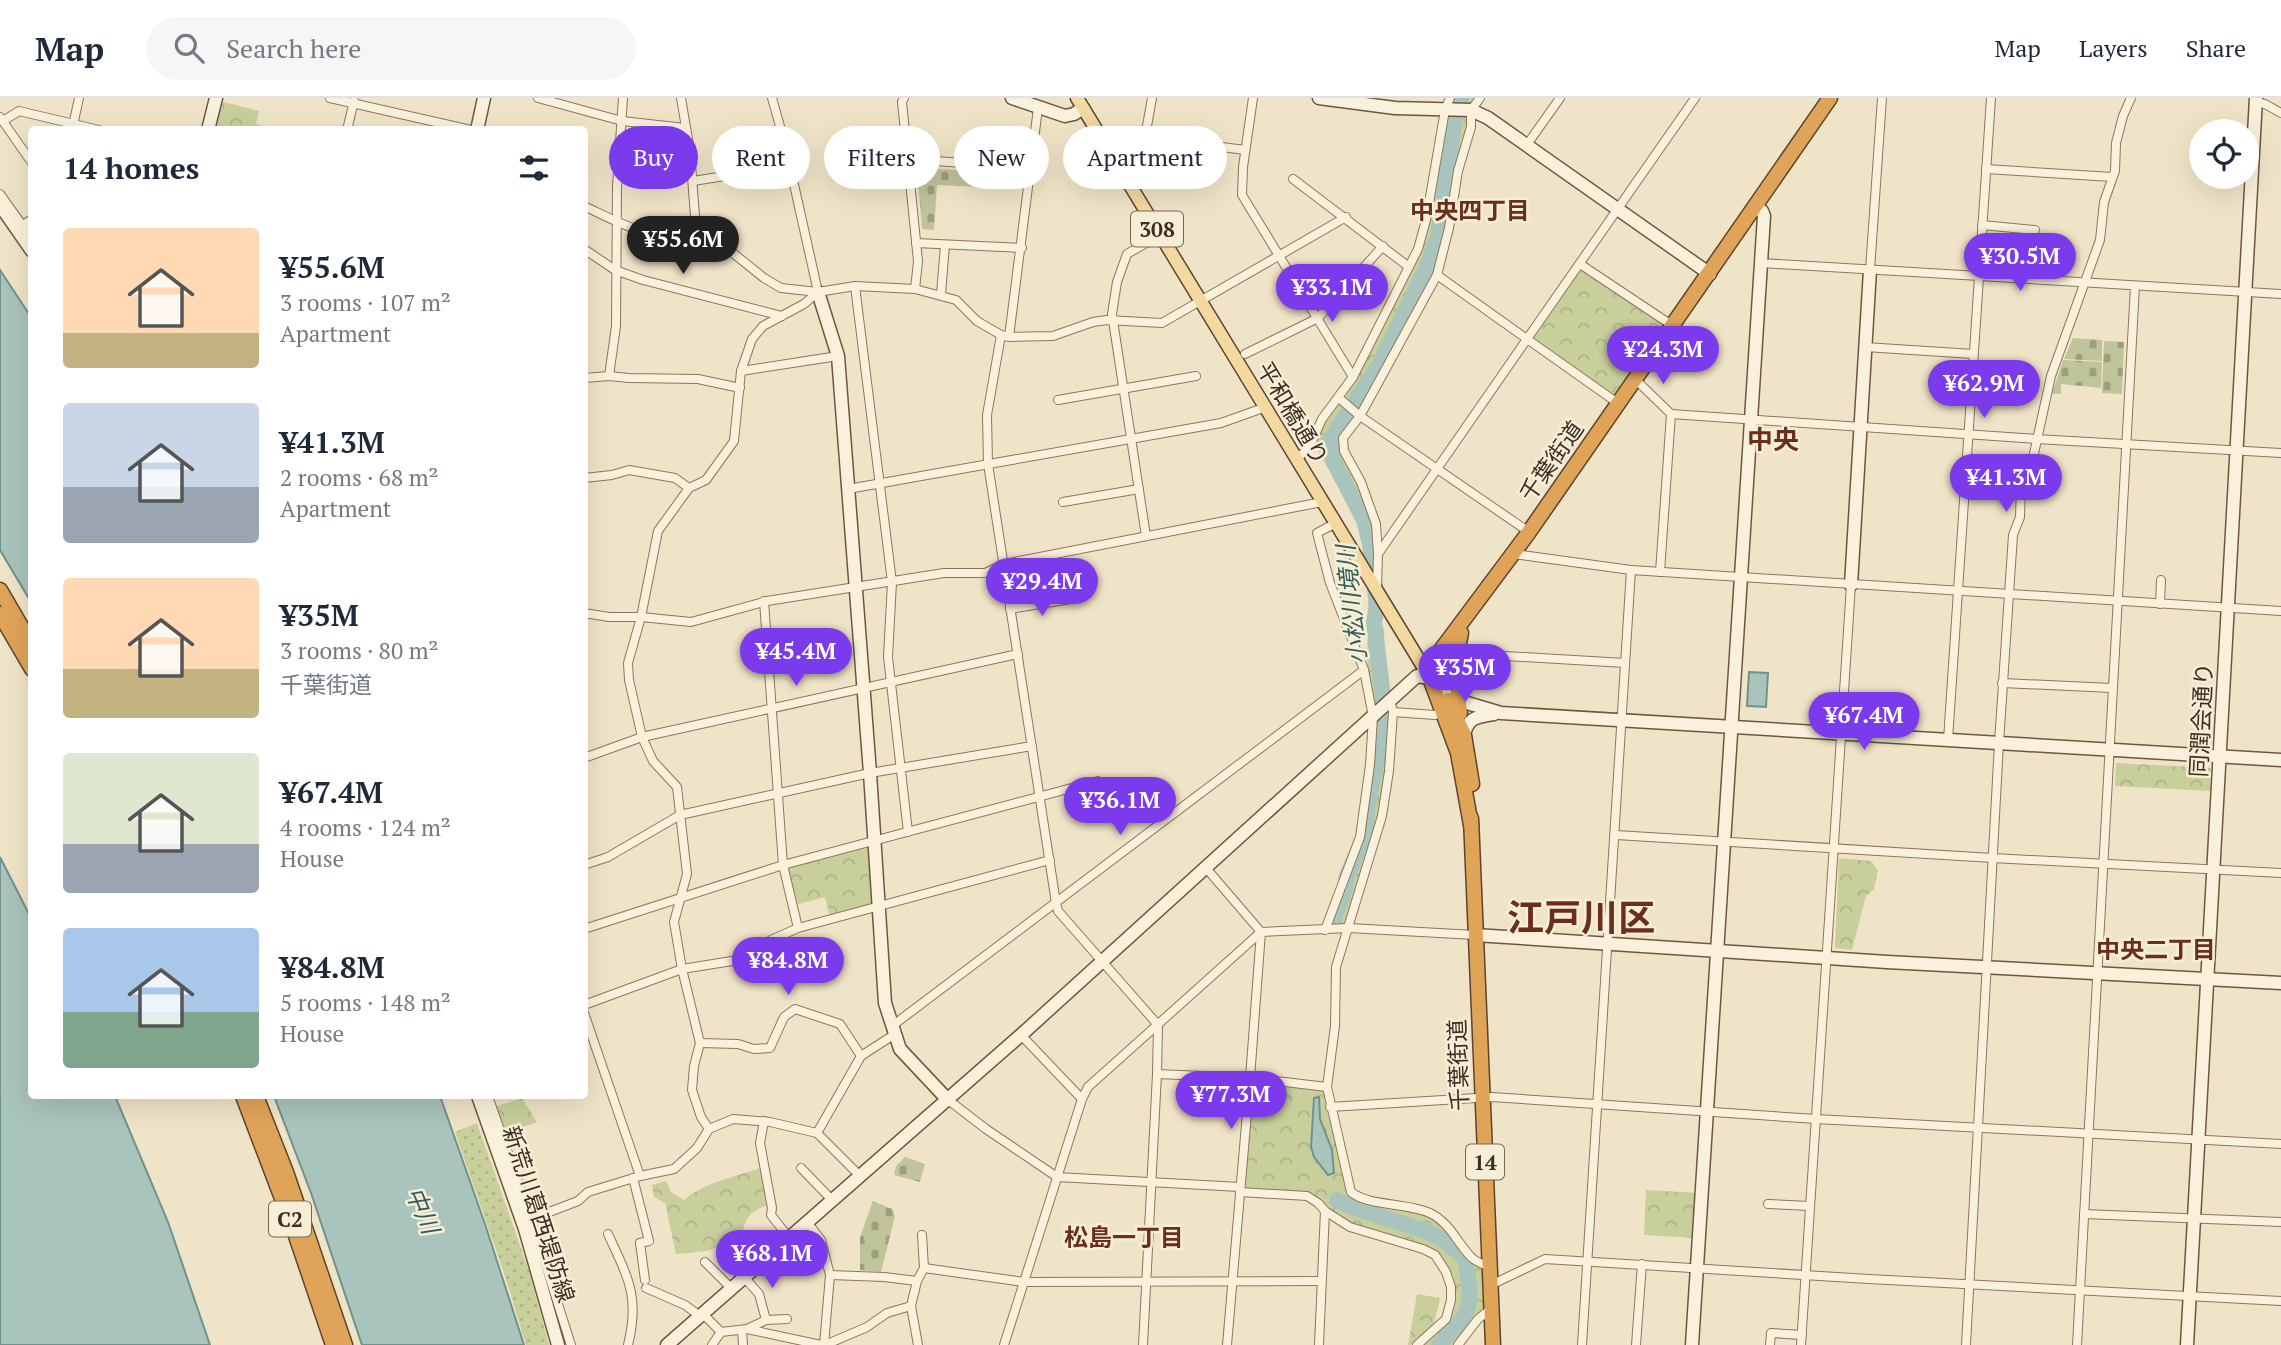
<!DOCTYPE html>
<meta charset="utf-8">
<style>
:root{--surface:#fff;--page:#f6f6f7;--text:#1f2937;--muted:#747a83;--line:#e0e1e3;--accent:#7c3aed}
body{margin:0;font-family:"PT Serif","Noto Sans JP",serif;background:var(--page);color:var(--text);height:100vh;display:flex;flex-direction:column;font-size:26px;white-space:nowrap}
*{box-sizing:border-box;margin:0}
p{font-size:23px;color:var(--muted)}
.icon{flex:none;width:38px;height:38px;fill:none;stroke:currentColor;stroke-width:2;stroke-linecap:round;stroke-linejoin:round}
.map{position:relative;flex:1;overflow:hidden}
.side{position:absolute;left:28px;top:28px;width:560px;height:973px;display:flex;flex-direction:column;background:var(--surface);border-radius:7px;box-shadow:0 7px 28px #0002}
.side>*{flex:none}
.banner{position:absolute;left:609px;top:28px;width:665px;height:63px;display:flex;gap:14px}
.buttons{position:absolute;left:2189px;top:21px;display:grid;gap:14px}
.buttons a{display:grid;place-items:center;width:70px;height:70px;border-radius:50%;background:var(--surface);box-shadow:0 7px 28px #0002;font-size:35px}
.price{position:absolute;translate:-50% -60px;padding:0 16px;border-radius:24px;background:var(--accent);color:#fff;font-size:23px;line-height:46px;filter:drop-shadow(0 2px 4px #0008)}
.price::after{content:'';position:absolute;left:50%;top:42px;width:21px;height:16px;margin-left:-10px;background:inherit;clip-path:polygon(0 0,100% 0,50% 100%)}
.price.active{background:#222;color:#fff}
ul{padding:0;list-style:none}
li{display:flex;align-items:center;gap:21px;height:175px;padding:0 35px}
li span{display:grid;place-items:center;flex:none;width:196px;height:140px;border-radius:7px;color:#555}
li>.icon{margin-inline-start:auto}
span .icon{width:84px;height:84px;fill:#fffc;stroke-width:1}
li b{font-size:30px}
h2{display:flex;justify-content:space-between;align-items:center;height:84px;padding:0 35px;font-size:30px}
.chip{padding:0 24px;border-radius:32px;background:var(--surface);box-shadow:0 7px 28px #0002;font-size:24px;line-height:63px}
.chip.active{background:var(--accent);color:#fff}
header{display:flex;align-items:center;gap:42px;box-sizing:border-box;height:98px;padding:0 35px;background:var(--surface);border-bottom:2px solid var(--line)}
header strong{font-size:33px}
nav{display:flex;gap:38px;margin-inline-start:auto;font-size:24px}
.search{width:490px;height:63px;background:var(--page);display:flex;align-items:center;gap:18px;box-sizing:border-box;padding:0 24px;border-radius:38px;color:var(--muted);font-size:26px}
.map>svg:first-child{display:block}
</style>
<header>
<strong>Map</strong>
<div class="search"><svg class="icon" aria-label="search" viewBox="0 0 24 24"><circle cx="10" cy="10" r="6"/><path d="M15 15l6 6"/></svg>Search here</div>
<nav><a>Map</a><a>Layers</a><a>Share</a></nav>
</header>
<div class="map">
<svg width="2281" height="1247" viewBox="0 0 2281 1247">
<defs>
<pattern id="grass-dots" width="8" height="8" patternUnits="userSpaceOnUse" patternTransform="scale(1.75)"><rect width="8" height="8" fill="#c9cf9b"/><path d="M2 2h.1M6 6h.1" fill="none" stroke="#aeb285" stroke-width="1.8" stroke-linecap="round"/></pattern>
<pattern id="cemetery-stones" width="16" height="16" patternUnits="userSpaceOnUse" patternTransform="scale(1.75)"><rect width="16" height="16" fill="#bfc49a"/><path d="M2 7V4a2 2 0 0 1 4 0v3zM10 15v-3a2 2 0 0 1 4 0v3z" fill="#9ca07d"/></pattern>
<pattern id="park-crowns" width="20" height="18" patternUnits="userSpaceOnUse" patternTransform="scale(1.75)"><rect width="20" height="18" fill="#c9cf9b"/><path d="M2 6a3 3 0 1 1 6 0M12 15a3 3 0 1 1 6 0" fill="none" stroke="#aeb285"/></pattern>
</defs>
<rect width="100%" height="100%" fill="#f0e4c8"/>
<polygon fill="url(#grass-dots)" points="477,1025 529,1173 549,1247 526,1247 505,1178 455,1034"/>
<g fill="url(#cemetery-stones)">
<polygon points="917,70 1002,74 1001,90 937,87 934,132 922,131"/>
<polygon points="2073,240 2102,242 2102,263 2064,261"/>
<polygon points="2104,243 2124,244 2122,296 2102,295"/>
<polygon points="2063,262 2102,264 2101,290 2061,286 2061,296 2052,296"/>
<polygon points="905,1059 925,1066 920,1084 894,1077 896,1068"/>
<polygon points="873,1103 892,1111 895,1118 881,1174 860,1172 860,1139"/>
</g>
<g fill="url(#park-crowns)">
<polygon points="1452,0 1477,0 1468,28 1460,89 1436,176 1357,319 1341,339 1374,428 1375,463 1367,459 1358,424 1315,347 1324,322 1339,303 1420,153 1446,15"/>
<polygon points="220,3 259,13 256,26 273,32 214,32"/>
<polygon points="1581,169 1669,228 1618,301 1531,240"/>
<polygon points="1368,502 1384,531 1386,595 1372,609 1367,585"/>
<polygon points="1388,607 1391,615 1381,718 1347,828 1329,830 1362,739 1375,620"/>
<polygon points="2116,665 2211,670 2210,693 2115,688"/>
<polygon points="871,746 875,806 830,819 825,799 795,807 786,768"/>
<polygon points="1839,760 1871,763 1878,772 1874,791 1866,798 1852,852 1835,850"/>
<path d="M 1250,980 L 1327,989 L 1351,1094 C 1373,1099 1434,1113 1448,1128 C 1467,1147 1462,1156 1490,1169 L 1491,1210 L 1458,1247 L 1417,1247 L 1446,1221 L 1451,1189 L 1435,1157 L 1350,1129 L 1307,1098 L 1240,1094 Z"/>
<polygon points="522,1000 537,1024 504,1036 494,1009"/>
<path d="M 761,1070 L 768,1107 C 752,1113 745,1118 743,1136 L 731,1134 L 728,1145 L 707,1153 L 676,1156 L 665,1105 L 654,1099 L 652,1087 L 666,1083 L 671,1094 L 684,1102 C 701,1086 739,1077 761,1070 Z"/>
<polygon points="1646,1092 1698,1095 1695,1140 1644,1137"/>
<polygon points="1417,1196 1440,1200 1434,1226 1411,1247 1408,1247"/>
</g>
<g fill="#a9c4bc" stroke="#6f938a" stroke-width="2">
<polygon points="0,172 31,219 31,504 0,452"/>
<polygon points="1749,574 1768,575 1766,609 1747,608"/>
<polygon points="0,759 31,820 32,998 115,998 168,1124 210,1247 0,1247"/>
<polygon points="274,998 440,998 486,1129 524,1247 362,1247 311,1095"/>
<polygon points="1319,999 1320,1021 1332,1052 1334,1075 1328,1077 1314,1059 1311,1049 1314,1000"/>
</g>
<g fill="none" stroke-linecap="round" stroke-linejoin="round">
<g stroke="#a9c4bc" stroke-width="16">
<polyline points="1383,599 1374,524 1377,510 1370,446 1364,422 1334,364 1330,342 1380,265 1428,166 1438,139 1457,5 1461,0"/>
<polyline points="1334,820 1345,791 1347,778 1364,739 1370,694 1385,631 1384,618"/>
<path d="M 1337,1102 C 1367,1117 1399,1123 1430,1135 C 1443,1139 1455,1152 1465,1160 C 1473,1210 1474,1210 1439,1247"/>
</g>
<g stroke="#8d765c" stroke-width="10">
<g id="street">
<polyline points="330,0 471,32"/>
<polyline points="538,0 622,23 685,30"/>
<polyline points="681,0 690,53 696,131"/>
<polyline points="772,0 785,46 818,194"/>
<polyline points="904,0 902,4 918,163 915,191"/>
<polyline points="1253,0 1243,69 1242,97 1353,279"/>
<polyline points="2256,4 2265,6 2281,15"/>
<polyline points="0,19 32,65"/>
<polyline points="3,23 19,13 99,32"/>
<polyline points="72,32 79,0"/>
<polyline points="347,32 354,3"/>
<polyline points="1145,39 1245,52"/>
<polyline points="1526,48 1560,0"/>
<polyline points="1113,58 1145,39 1152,0"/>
<polyline points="908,61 1031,70"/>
<polyline points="1986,71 2112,79"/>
<polyline points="1293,81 1409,169"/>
<polyline points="693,83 789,68"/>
<polyline points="0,96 32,141"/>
<path d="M 584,108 C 618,124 655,146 693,135 L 696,131 L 713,139 L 764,180 L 781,190 L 818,194 L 855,188 L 915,191 L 956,202 L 977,223 L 1001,237 L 1009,239 L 1053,238 L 1093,224 L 1107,222 L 1162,225 L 1346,119"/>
<polyline points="23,127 32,121"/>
<polyline points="1982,127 2035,132"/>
<polyline points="916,145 1022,150"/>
<polyline points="584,151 615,172 643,182 782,218"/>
<polyline points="1761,165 2281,196"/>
<polyline points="1580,166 1673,228"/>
<polyline points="1870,172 1882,0"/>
<polyline points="1437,177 1527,241 1695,0"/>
<polyline points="855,188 892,484 888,559 908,734"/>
<polyline points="941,196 945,147"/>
<polyline points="1001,237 987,317 988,366 1056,805 1058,813 1158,927 1157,976"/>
<polyline points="1009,239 1038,10"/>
<polyline points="1865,249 1973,256"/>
<polyline points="1245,256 1318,220 1383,148"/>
<polyline points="741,273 838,258"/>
<polyline points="609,278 616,228 617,89 623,0"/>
<polyline points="584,280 609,278 629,280 698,281 740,290"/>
<polyline points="1636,282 1671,316 2036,341 2281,355"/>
<polyline points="1339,300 1360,318 1529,434"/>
<polyline points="1058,302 1196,278"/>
<polyline points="1297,361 1310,348 1322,321 1353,279 1418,151 1426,122 1445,12 1450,0"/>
<polyline points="584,380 612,377 629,372 675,380 689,390"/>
<polyline points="848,391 1221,325 1266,309"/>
<polyline points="1063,404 1139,391"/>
<polyline points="1146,438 1112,216 1117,184 1127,156 1160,137"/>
<polyline points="1378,456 1527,241 1619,306"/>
<polyline points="1514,456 1631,472 2281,513"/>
<polyline points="1660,474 1671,316"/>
<polyline points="1377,490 1378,456 1376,426 1361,384 1344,353 1343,340 1360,318 1437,177 1449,130 1458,73 1471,29 1471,12 1480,0"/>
<polyline points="764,503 783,767 798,830"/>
<polyline points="2160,506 2161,482"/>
<polyline points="1010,511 1070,501"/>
<polyline points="584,515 609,519 641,519 691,524 767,503 944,475 985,475 1004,466 1322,404"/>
<polyline points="1456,555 1625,565"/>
<polyline points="2002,585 2112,590"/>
<path d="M 1390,602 L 1393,614 L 1389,673 L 1382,718 L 1336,869 L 1335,928 L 1327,989 L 1351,1094 C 1370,1109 1406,1104 1430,1115 C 1450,1125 1456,1143 1471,1159 C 1476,1164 1483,1166 1490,1169"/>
<polyline points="1393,614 1435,617 1443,612"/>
<polyline points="1948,642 1991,0"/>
<polyline points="584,660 642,639 1018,556"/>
<polyline points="1616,737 1993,760 2281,775"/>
<polyline points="584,767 608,759 680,717 870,675 1032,648"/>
<polyline points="1206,770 1261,834 1250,980 1327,989"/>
<polyline points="584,831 783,767 1098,683"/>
<polyline points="1325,832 1360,739 1370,667 1373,619 1364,572 1330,485 1317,435 1336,425"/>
<polyline points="584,907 682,871 757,859 771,842 798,830 1050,762"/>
<polyline points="584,915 640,1078"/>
<polyline points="892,928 1364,572"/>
<polyline points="1021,937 1082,1001"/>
<polyline points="700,945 738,946 754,951 770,950 784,919 795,911 840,926 861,958"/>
<polyline points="488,998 531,1121 571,1247"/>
<polyline points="947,1001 986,1031 1057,1079 1240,1089"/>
<polyline points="1330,1009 1492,999 1816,1021 2281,1046"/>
<polyline points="764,1023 760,1045 772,1110 771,1117 789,1140"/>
<polyline points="709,1031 701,1019 692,992 694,968 700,945 682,871 674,824 687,776 677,689 653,663 642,639 629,582 628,565 641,519 658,433 689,390 706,382 734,343 741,273 752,241 763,228 804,206 818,194"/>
<polyline points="817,1035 861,958 895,936"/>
<polyline points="801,1070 832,1102"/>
<polyline points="633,1080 649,1143 640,1145 645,1182"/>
<polyline points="1240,1094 1307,1098 1318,1105 1325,1113 1350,1129 1423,1151 1435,1157 1446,1174 1451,1189 1451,1202 1446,1221 1417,1247"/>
<polyline points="1768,1106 1810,1108"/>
<polyline points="2084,1116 2281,1124"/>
<polyline points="531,1121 578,1103 588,1094 640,1078 674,1071 697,1050 709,1031 733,1021 770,1024 817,1035 860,1078"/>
<polyline points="807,1124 821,1142 830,1177 824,1247"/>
<path d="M 608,1136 C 628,1180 640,1198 628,1247"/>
<polyline points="922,1137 924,1170"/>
<polyline points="705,1164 732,1191"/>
<polyline points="830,1177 884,1179 917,1183 924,1170 1024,1184 1321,1183"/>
<polyline points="745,1180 759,1196 766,1222"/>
<polyline points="917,1183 911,1208 918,1247"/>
<polyline points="1491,1187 1545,1161 1869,1181 2281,1203"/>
<polyline points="646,1190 685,1207 700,1218"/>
<polyline points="703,1216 721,1234"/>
<polyline points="787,1221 766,1222 747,1231 821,1247"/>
<polyline points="742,1232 743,1247"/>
<polyline points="712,1247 721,1234 747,1231"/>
<polyline points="825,1247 867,1229 887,1215 911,1208"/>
<polyline points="1004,1247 1082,1001 1088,989 1261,834 1349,830 1475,837"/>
<polyline points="1143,1247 1157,976 1250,980 1227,1247"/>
<polyline points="1319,1247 1325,1113"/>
<polyline points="1458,1247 1478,1221 1491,1211"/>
<polyline points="1582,1247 1631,472"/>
<polyline points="1636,1247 1642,1166"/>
<polyline points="1770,1247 1771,1235 1802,1237"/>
<polyline points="1801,1247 1851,487"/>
<polyline points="1966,1247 1999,645 2013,437 2020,419 2021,388 2033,360 2051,278 2100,142 2104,104 2115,73 2116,45 2123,18 2131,0"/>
<polyline points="2077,1247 2135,188"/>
</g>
</g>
<g stroke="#6f573f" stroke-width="15">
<g id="secondary">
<polyline points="1012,0 1065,18 1074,16 1083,10"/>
<polyline points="1319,0 1395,10 1471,12 1488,20 1710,176"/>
<polyline points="208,32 216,0"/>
<polyline points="477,32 484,0"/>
<polyline points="0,107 32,153"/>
<polyline points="818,194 838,258 870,675 885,905 900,951 947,1001"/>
<polyline points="1851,487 1870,172"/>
<polyline points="1442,592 1457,602 1501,615 2281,662"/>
<path d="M 1464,637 C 1468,619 1477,619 1494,616"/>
<polyline points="1475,837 1887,864 2281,885"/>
<polyline points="478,998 525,1131 558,1247"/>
<polyline points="667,1247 1021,937 1417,578 1430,580"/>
<polyline points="1692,1247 1764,118 1762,113 1756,109"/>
<polyline points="2187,1247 2256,0"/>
</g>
</g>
<g stroke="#5b4430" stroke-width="15">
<polyline id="primary" points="1077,0 1430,580"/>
</g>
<g stroke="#5b4430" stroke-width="17">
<g id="highway">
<polyline points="0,492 32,547"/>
<polyline points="0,516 32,571"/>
<polyline points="1448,602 1464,637 1472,686"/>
<polyline points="1460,615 1455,565 1461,535"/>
<polyline points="1471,720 1493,1247"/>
<polyline points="1471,727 1458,655 1430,580 1435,560 1529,434 1830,0"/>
<polyline points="243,998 294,1132 333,1247"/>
<polyline points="256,998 286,1074 345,1247"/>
</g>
</g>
<use href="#street" stroke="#faf1dc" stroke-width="8"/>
<use href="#secondary" stroke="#faf1dc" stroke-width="12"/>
<use href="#primary" stroke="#f3d9a0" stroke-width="12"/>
<use href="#highway" stroke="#e0a458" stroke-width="14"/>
</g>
<g text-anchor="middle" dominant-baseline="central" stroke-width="5" stroke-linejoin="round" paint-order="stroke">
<g fill="#f7eed8" stroke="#756857" stroke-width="2">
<rect x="1131" y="113.5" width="52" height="35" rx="5"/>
<rect x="1466" y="1046.5" width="38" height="35" rx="5"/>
<rect x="269" y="1103.5" width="42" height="35" rx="5"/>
</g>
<g font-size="21" font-weight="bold" fill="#3d2e20">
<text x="1157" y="131">308</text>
<text x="1485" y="1064">14</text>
<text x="290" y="1121">C2</text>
</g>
<g font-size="23" fill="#3d2e20" stroke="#f7eed8">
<text transform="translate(1293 315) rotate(59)">平和橋通り</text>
<text transform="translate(1551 363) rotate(-55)">千葉街道</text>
<text transform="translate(2201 622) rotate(-87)">同潤会通り</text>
<text transform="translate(1458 967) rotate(-92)">千葉街道</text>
<text transform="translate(539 1116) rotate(72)">新荒川葛西堤防線</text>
</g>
<g font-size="24" font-weight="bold" fill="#6b2e1e" stroke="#f7eed8">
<text x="1470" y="112">中央四丁目</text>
<text x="2156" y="851">中央二丁目</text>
<text x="1124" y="1139">松島一丁目</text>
</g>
<g font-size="24" font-style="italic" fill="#2f5d5a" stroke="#f7eed8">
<text transform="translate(1351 507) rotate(-96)">小松川境川</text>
<text transform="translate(423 1112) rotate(67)">中川</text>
</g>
<g font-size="26" font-weight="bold" fill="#6b2e1e" stroke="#f7eed8">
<text x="1773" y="341">中央</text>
</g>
<g font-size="37" font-weight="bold" fill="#6b2e1e" stroke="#f7eed8">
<text x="1581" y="819">江戸川区</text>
</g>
</g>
</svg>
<div class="buttons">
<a><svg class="icon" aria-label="locate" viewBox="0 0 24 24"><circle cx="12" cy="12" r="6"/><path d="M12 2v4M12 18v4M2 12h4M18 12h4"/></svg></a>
</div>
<b class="price active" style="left:683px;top:178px">¥55.6M</b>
<b class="price" style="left:2020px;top:195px">¥30.5M</b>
<b class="price" style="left:1332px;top:226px">¥33.1M</b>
<b class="price" style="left:1663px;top:288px">¥24.3M</b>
<b class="price" style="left:1984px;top:322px">¥62.9M</b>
<b class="price" style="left:2006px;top:416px">¥41.3M</b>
<b class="price" style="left:1042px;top:520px">¥29.4M</b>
<b class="price" style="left:796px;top:590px">¥45.4M</b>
<b class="price" style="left:1465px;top:606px">¥35M</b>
<b class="price" style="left:1864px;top:654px">¥67.4M</b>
<b class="price" style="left:1120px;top:739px">¥36.1M</b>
<b class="price" style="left:788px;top:899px">¥84.8M</b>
<b class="price" style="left:1231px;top:1033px">¥77.3M</b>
<b class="price" style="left:772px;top:1192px">¥68.1M</b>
<div class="banner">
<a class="chip active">Buy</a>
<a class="chip">Rent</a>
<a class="chip">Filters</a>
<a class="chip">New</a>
<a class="chip">Apartment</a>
</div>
<section class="side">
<h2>14 homes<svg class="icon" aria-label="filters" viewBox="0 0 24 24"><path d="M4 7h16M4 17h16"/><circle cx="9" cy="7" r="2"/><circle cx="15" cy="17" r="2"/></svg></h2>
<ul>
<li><span style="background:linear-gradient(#ffd9b3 75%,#c2b280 0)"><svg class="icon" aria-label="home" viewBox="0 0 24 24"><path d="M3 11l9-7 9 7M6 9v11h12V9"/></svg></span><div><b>¥55.6M</b><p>3 rooms · 107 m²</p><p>Apartment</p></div></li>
<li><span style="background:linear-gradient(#c9d6e8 60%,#9aa5b1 0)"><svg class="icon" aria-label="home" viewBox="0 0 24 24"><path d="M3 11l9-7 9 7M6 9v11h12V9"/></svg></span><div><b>¥41.3M</b><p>2 rooms · 68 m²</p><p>Apartment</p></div></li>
<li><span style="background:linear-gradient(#ffd9b3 65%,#c2b280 0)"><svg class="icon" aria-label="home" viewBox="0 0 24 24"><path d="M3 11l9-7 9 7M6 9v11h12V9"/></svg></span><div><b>¥35M</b><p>3 rooms · 80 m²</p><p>千葉街道</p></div></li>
<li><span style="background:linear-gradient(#dfe7d0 65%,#9aa5b1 0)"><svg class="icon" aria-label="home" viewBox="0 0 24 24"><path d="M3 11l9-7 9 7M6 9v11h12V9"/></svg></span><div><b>¥67.4M</b><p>4 rooms · 124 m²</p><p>House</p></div></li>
<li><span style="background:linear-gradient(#a9c7e8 60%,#7fa58c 0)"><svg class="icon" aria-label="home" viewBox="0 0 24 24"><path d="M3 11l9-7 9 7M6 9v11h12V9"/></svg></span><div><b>¥84.8M</b><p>5 rooms · 148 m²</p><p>House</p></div></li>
</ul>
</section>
</div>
